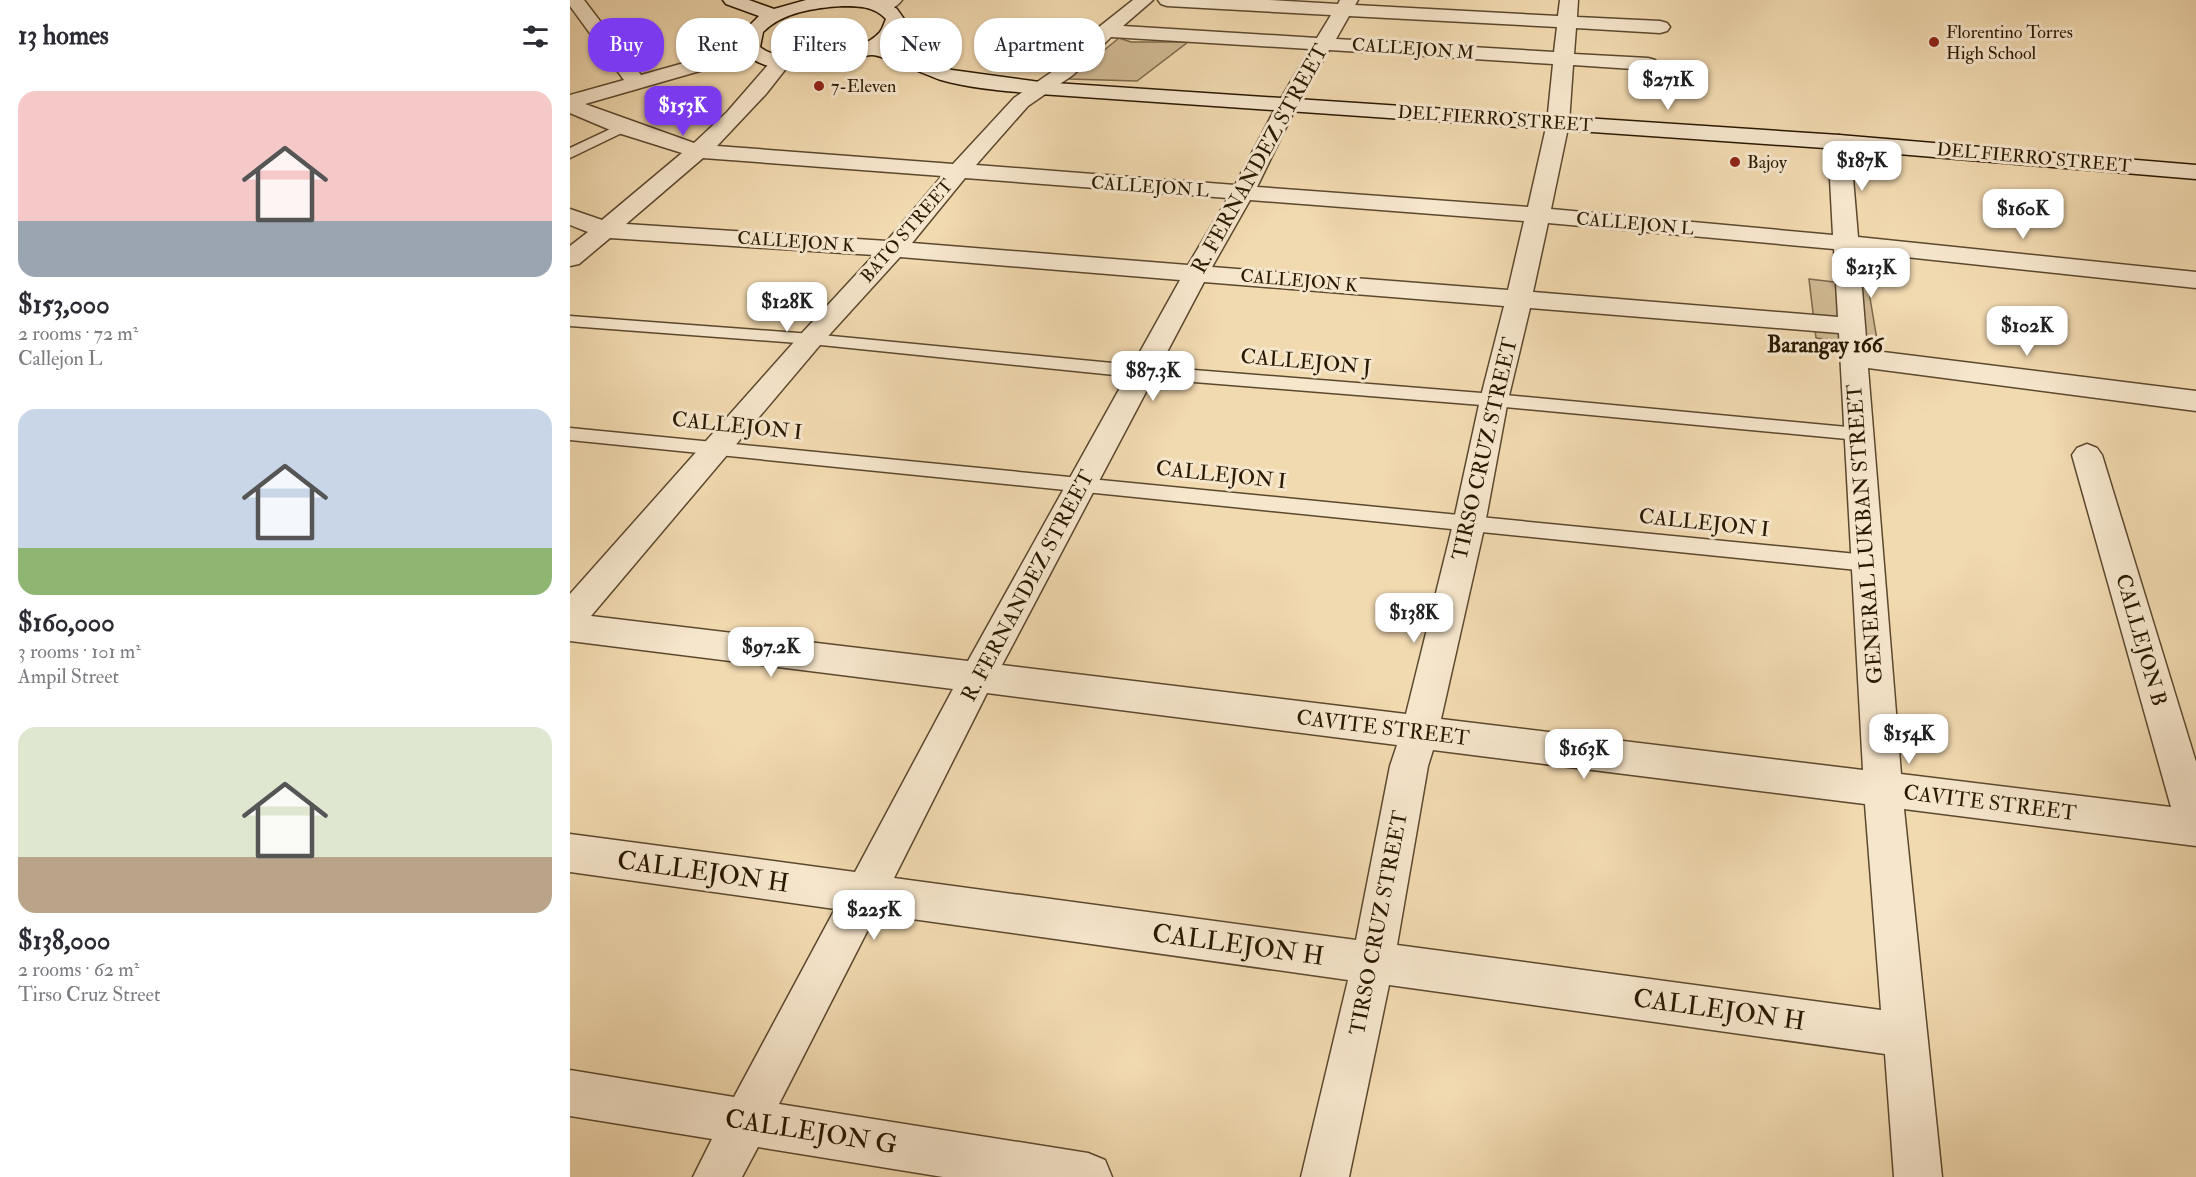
<!DOCTYPE html>
<meta charset="utf-8">
<style>
:root{--surface:#fff;--page:#f7f7f7;--text:#2b2b33;--muted:#7c7c81;--accent:#7c3aed}
body{margin:0;font-family:"IM FELL Double Pica",serif;background:var(--page);color:var(--text);height:100vh;display:flex;flex-direction:column;font-size:22px;white-space:nowrap}
*{box-sizing:border-box;margin:0}
p{font-size:20px;color:var(--muted)}
.icon{flex:none;width:33px;height:33px;fill:none;stroke:currentColor;stroke-width:2;stroke-linecap:round;stroke-linejoin:round}
.map{position:relative;flex:1;overflow:hidden}
.drawer{display:flex;flex-direction:column;background:var(--surface);width:570px}
.drawer>*{flex:none}
.hud{position:absolute;left:18px;top:18px;width:570px;height:54px;display:flex;gap:12px}
.price{position:absolute;translate:-50% -51px;padding:0 14px;border-radius:12px;background:#fff;color:#222;font-size:20px;line-height:39px;filter:drop-shadow(0 2px 3px #0008)}
.price::after{content:'';position:absolute;left:50%;top:36px;width:18px;height:14px;margin-left:-9px;background:inherit;clip-path:polygon(0 0,100% 0,50% 100%)}
.price.current{background:var(--accent);color:#fff}
ul{padding:0;list-style:none}
li{display:grid;align-content:center;gap:12px;height:318px;padding:0 18px}
li span{display:grid;place-items:center;height:186px;border-radius:18px;color:#555}
li>.icon{margin-inline-start:auto}
span .icon{width:108px;height:108px;fill:#fffc;stroke-width:1}
li b{font-size:26px}
h2{display:flex;justify-content:space-between;align-items:center;height:72px;padding:0 18px;font-size:26px}
.chip{padding:0 21px;border-radius:24px;background:var(--surface);box-shadow:0 2px 4px #0004;font-size:21px;line-height:54px}
.chip.current{background:var(--accent);color:#fff}
main{display:flex;flex:1;min-height:0}
.map>svg:first-child{display:block}
</style>
<main>
<section class="drawer">
<h2>13 homes<svg class="icon" aria-label="filters" viewBox="0 0 24 24"><path d="M4 7h16M4 17h16"/><circle cx="9" cy="7" r="2"/><circle cx="15" cy="17" r="2"/></svg></h2>
<ul>
<li><span style="background:linear-gradient(#f6c9c9 70%,#9aa5b1 0)"><svg class="icon" aria-label="home" viewBox="0 0 24 24"><path d="M3 11l9-7 9 7M6 9v11h12V9"/></svg></span><div><b>$153,000</b><p>2 rooms · 72 m²</p><p>Callejon L</p></div></li>
<li><span style="background:linear-gradient(#c9d6e8 75%,#8fb573 0)"><svg class="icon" aria-label="home" viewBox="0 0 24 24"><path d="M3 11l9-7 9 7M6 9v11h12V9"/></svg></span><div><b>$160,000</b><p>3 rooms · 101 m²</p><p>Ampil Street</p></div></li>
<li><span style="background:linear-gradient(#dfe7d0 70%,#b9a48a 0)"><svg class="icon" aria-label="home" viewBox="0 0 24 24"><path d="M3 11l9-7 9 7M6 9v11h12V9"/></svg></span><div><b>$138,000</b><p>2 rooms · 62 m²</p><p>Tirso Cruz Street</p></div></li>
</ul>
</section>
<div class="map">
<svg width="1626" height="1177" viewBox="0 0 1626 1177">
<rect width="100%" height="100%" fill="#f1d9b0"/>
<filter id="stains"><feTurbulence type="fractalNoise" baseFrequency=".00333" numOctaves="4"/><feColorMatrix values="0 0 0 0 .2 0 0 0 0 .09 0 0 0 0 .02 0 0 0 .5 -.17"/></filter>
<radialGradient id="worn" r=".72"><stop offset=".6" stop-color="#630" stop-opacity="0"/><stop offset="1" stop-color="#630" stop-opacity=".3"/></radialGradient>
<g fill="#cfb892" stroke="#7c684a" stroke-width="1.5">
<polygon points="549,38 561,42 618,42 567,81 499,79"/>
<polygon points="1239,279 1298,286 1308,346 1246,338"/>
</g>
<g fill="none" stroke-linecap="round" stroke-linejoin="round">
<g stroke="#5b482d" stroke-width="3">
<g id="lane">
<polygon points="53,123 60,127 58,130 0,158 0,148"/>
<polygon points="0,316 241,334 574,366 924,394 1288,428 1295,429 1297,434 1295,439 1288,440 924,406 574,378 241,344 0,326"/>
<polygon points="0,428 1297,555 1304,557 1307,563 1304,569 1297,571 0,440"/>
</g>
</g>
<g stroke="#5b482d" stroke-width="3">
<g id="street">
<path d="M 0,0 L 14,0 L 71,75 L 182,44 L 189,46 L 192,50 L 189,54 L 15,104 L 124,143 L 157,112 L 204,58 L 218,58 L 221,62 L 218,66 L 196,94 L 147,146 L 383,164 L 444,98 L 489,67 L 529,27 L 563,0 L 583,0 L 553,26 L 747,38 L 761,15 L 597,6 L 591,4 L 588,0 L 698,0 L 768,4 L 770,0 L 788,0 L 785,5 L 988,16 L 990,0 L 1008,0 L 1007,17 L 1090,21 L 1097,23 L 1100,27 L 1097,31 L 1090,33 L 1006,28 L 1004,54 L 1078,58 L 1085,60 L 1088,64 L 1085,68 L 1078,70 L 1003,65 L 999,123 L 981,209 L 1263,235 L 1258,142 L 1261,137 L 1269,135 L 1277,137 L 1280,142 L 1288,237 L 1626,272 L 1626,288 L 1289,252 L 1297,350 L 1626,391 L 1626,411 L 1298,368 L 1331,774 L 1601,807 L 1502,455 L 1507,448 L 1517,444 L 1527,448 L 1532,455 L 1626,762 L 1626,846 L 1334,809 L 1372,1177 L 1324,1177 L 1315,1054 L 819,985 L 779,1177 L 731,1177 L 778,980 L 306,914 L 209,1104 L 518,1153 L 535,1160 L 542,1177 L 373,1177 L 188,1147 L 172,1177 L 123,1177 L 142,1139 L 0,1116 L 0,1070 L 164,1097 L 265,909 L 0,872 L 0,834 L 285,872 L 383,689 L 0,641 L 0,594 L 232,333 L 304,255 L 40,238 L 9,264 L 0,266 L 0,246 L 18,232 L 0,225 L 0,209 L 32,220 L 112,153 L 45,132 L 0,113 L 0,95 L 54,80 L 0,6 ZM 779,16 L 987,27 L 984,52 L 766,39 ZM 541,37 L 740,49 L 707,105 L 665,185 L 406,165 L 458,106 L 503,75 ZM 759,50 L 983,64 L 977,123 L 958,207 L 687,187 L 727,105 ZM 133,158 L 372,176 L 317,241 L 56,224 ZM 395,178 L 658,198 L 618,265 L 342,243 ZM 680,200 L 954,221 L 938,290 L 642,267 ZM 978,223 L 1264,249 L 1268,317 L 963,292 ZM 330,257 L 610,280 L 398,661 L 21,616 L 250,345 ZM 634,282 L 934,306 L 910,400 L 883,524 L 836,714 L 432,665 ZM 960,308 L 1269,333 L 1293,770 L 871,719 L 915,524 L 938,400 ZM 417,693 L 827,745 L 820,766 L 786,940 L 324,878 ZM 863,750 L 1295,804 L 1311,1010 L 827,945 L 858,766 Z"/>
<path d="M 309,0 L 332,0 C 326,9 314,12 304,10 L 302,6 Z"/>
</g>
</g>
<g stroke="#291801" stroke-width="3">
<path id="secondary" d="M 153,0 L 179,0 L 204,9 L 236,0 L 312,0 L 327,9 L 334,19 L 330,33 L 316,47 L 382,70 L 470,82 L 1269,135 L 1626,165 L 1626,179 L 1269,149 L 470,94 C 437,91 403,89 371,80 C 356,75 313,55 302,55 C 293,55 281,62 271,64 C 242,71 187,77 170,45 L 175,30 L 189,16 L 156,4 ZM 272,6 C 288,6 304,6 316,19 C 314,23 313,28 310,32 C 290,56 214,67 190,47 L 193,32 C 213,12 244,8 272,6 Z"/>
</g>
<use href="#lane" fill="#f6e6cc" fill-rule="evenodd"/>
<use href="#street" fill="#f6e6cc" fill-rule="evenodd"/>
<use href="#secondary" fill="#f6e6cc" fill-rule="evenodd"/>
</g>
<g fill="#8f2418" stroke="#f6e6cc" stroke-width="2">
<circle cx="1364" cy="42" r="6"/>
<circle cx="249" cy="86" r="6"/>
<circle cx="1165" cy="162" r="6"/>
</g>
<g text-anchor="middle" dominant-baseline="central" stroke-width="6" stroke-linejoin="round" paint-order="stroke">
<g font-size="18" fill="#291801" stroke="#f6e6cc" text-anchor="start">
<text x="1376" y="32">Florentino Torres<tspan x="1376" dy="21">High School</tspan></text>
<text x="261" y="86">7-Eleven</text>
<text x="1177" y="162">Bajoy</text>
</g>
<g font-size="18" fill="#291801" stroke="#f6e6cc">
<text transform="translate(843 49) rotate(4)">CALLEJON M</text>
<text transform="translate(925 119) rotate(4)">DEL FIERRO STREET</text>
<text transform="translate(1464 158) rotate(5)">DEL FIERRO STREET</text>
<text transform="translate(580 187) rotate(4)">CALLEJON L</text>
<text transform="translate(1065 224) rotate(5)">CALLEJON L</text>
<text transform="translate(337 231) rotate(-49)">BATO STREET</text>
<text transform="translate(226 242) rotate(4)">CALLEJON K</text>
<text transform="translate(729 281) rotate(5)">CALLEJON K</text>
</g>
<g font-size="21" fill="#291801" stroke="#f6e6cc">
<text transform="translate(690 159) rotate(-61)">R. FERNANDEZ STREET</text>
<text transform="translate(736 362) rotate(5)">CALLEJON J</text>
<text transform="translate(167 426) rotate(6)">CALLEJON I</text>
<text transform="translate(915 449) rotate(-77)">TIRSO CRUZ STREET</text>
<text transform="translate(651 475) rotate(6)">CALLEJON I</text>
<text transform="translate(1134 523) rotate(6)">CALLEJON I</text>
<text transform="translate(1295 534) rotate(-94)">GENERAL LUKBAN STREET</text>
<text transform="translate(458 586) rotate(-62)">R. FERNANDEZ STREET</text>
<text transform="translate(1571 640) rotate(74)">CALLEJON B</text>
<text transform="translate(813 728) rotate(7)">CAVITE STREET</text>
<text transform="translate(1420 803) rotate(7)">CAVITE STREET</text>
<text transform="translate(809 923) rotate(-79)">TIRSO CRUZ STREET</text>
</g>
<g font-size="22" font-weight="bold" fill="#291801" stroke="#f6e6cc">
<text x="1255" y="345">Barangay 166</text>
</g>
<g font-size="26" fill="#291801" stroke="#f6e6cc">
<text transform="translate(133 872) rotate(8)">CALLEJON H</text>
<text transform="translate(668 945) rotate(8)">CALLEJON H</text>
<text transform="translate(1149 1010) rotate(8)">CALLEJON H</text>
<text transform="translate(241 1132) rotate(9)">CALLEJON G</text>
</g>
</g>
<rect width="100%" height="100%" filter="url(#stains)"/>
<rect width="100%" height="100%" fill="url(#worn)"/>
</svg>
<b class="price" style="left:1098px;top:111px">$271K</b>
<b class="price current" style="left:113px;top:137px">$153K</b>
<b class="price" style="left:1292px;top:192px">$187K</b>
<b class="price" style="left:1453px;top:240px">$160K</b>
<b class="price" style="left:1301px;top:299px">$213K</b>
<b class="price" style="left:217px;top:333px">$128K</b>
<b class="price" style="left:1457px;top:357px">$102K</b>
<b class="price" style="left:583px;top:402px">$87.3K</b>
<b class="price" style="left:844px;top:644px">$138K</b>
<b class="price" style="left:201px;top:678px">$97.2K</b>
<b class="price" style="left:1339px;top:765px">$154K</b>
<b class="price" style="left:1014px;top:780px">$163K</b>
<b class="price" style="left:304px;top:941px">$225K</b>
<div class="hud">
<a class="chip current">Buy</a>
<a class="chip">Rent</a>
<a class="chip">Filters</a>
<a class="chip">New</a>
<a class="chip">Apartment</a>
</div>
</div>
</main>
